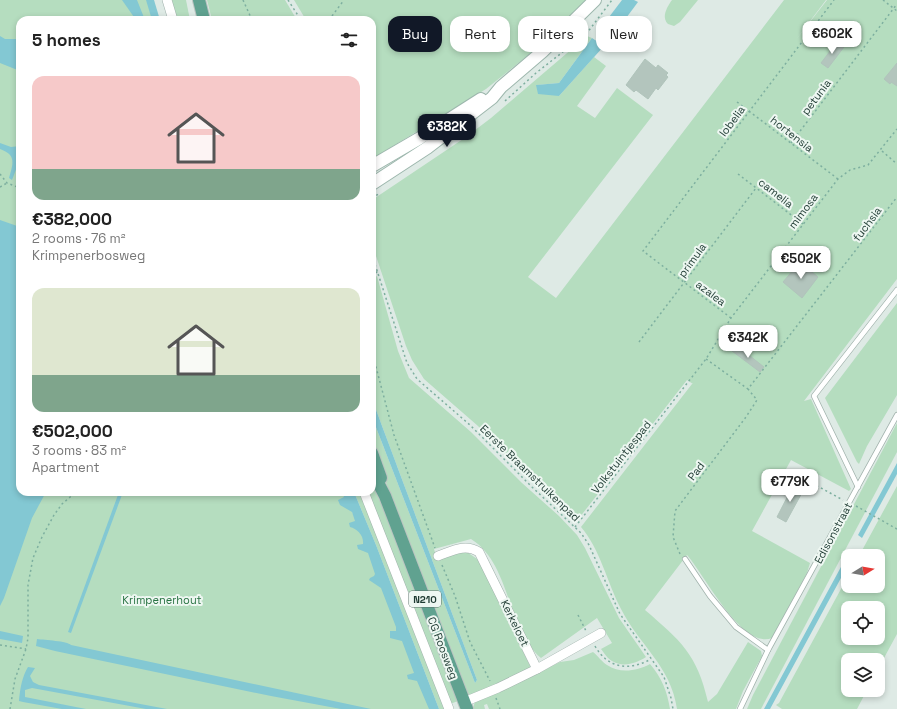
<!DOCTYPE html>
<meta charset="utf-8">
<style>
:root{--surface:#fff;--page:#f6f6f6;--text:#222;--muted:#767676;--accent:#111827}
body{margin:0;font-family:"Space Grotesk",sans-serif;background:var(--page);color:var(--text);height:100vh;display:flex;flex-direction:column;font-size:15px;white-space:nowrap}
*{box-sizing:border-box;margin:0}
p{font-size:13px;color:var(--muted)}
.icon{flex:none;width:22px;height:22px;fill:none;stroke:currentColor;stroke-width:2;stroke-linecap:round;stroke-linejoin:round}
.map{position:relative;flex:1;overflow:hidden}
.sheet{position:absolute;left:16px;top:16px;width:360px;height:480px;display:flex;flex-direction:column;background:var(--surface);border-radius:12px;box-shadow:0 2px 6px #0003}
.sheet>*{flex:none}
.hud{position:absolute;left:388px;top:16px;width:380px;height:36px;display:flex;gap:8px}
.needle{width:26px;rotate:79deg}
.buttons{position:absolute;left:841px;top:549px;display:grid;gap:8px}
.buttons a{display:grid;place-items:center;width:44px;height:44px;border-radius:8px;background:var(--surface);box-shadow:0 2px 6px #0003;font-size:20px}
.price{position:absolute;translate:-50% -34px;padding:0 9px;border-radius:8px;background:#fff;color:#222;font-size:13px;line-height:26px;filter:drop-shadow(0 1px 2px #0008)}
.price::after{content:'';position:absolute;left:50%;top:24px;width:12px;height:9px;margin-left:-6px;background:inherit;clip-path:polygon(0 0,100% 0,50% 100%)}
.price.on{background:var(--accent);color:#fff}
ul{padding:0;list-style:none}
li{display:grid;align-content:center;gap:8px;height:212px;padding:0 16px}
li span{display:grid;place-items:center;height:124px;border-radius:12px;color:#555}
li>.icon{margin-inline-start:auto}
span .icon{width:72px;height:72px;fill:#fffc;stroke-width:1}
li b{font-size:17px}
h2{display:flex;justify-content:space-between;align-items:center;height:48px;padding:0 16px;font-size:17px}
.tag{padding:0 14px;border-radius:12px;background:var(--surface);box-shadow:0 2px 6px #0003;font-size:14px;line-height:36px}
.tag.on{background:var(--accent);color:#fff}
.map>svg:first-child{display:block}
</style>
<div class="map">
<svg width="897" height="709" viewBox="0 0 897 709">
<rect width="100%" height="100%" fill="#deeae5"/>
<g fill="#b5ddbf" fill-rule="evenodd">
<polygon points="0,0 152,0 158,20 20,20 20,492 344,492 433,709 0,709"/>
<polygon points="171,0 186,0 190,20 177,20"/>
<polygon points="207,0 285,0 297,20 212,20"/>
<polygon points="294,0 587,0 542,44 486,89 372,159 372,20 306,20"/>
<path d="M 672,0 L 698,0 L 680,22 L 674,26 L 668,24 C 661,17 667,7 672,0 Z"/>
<path d="M 784,0 L 826,0 L 795,41 L 827,0 L 897,0 L 897,279 L 804,401 L 811,399 L 851,489 L 849,491 L 791,460 L 752,531 L 810,563 L 807,573 L 772,638 C 742,650 704,574 687,555 L 645,610 C 681,641 697,654 708,702 L 717,694 L 748,642 L 761,651 L 762,656 L 743,691 L 736,709 L 677,709 C 671,666 639,645 621,609 C 607,582 600,549 581,527 L 692,384 L 693,384 L 687,380 L 576,522 L 531,481 L 478,426 L 424,379 L 412,360 L 406,346 L 372,244 L 372,200 L 466,137 L 491,118 L 587,36 L 592,38 L 559,83 L 537,85 L 559,96 L 594,57 L 606,66 L 577,106 L 595,118 L 617,88 L 653,115 L 528,277 L 556,298 Z"/>
<path d="M 377,276 L 398,351 L 409,378 L 471,432 L 522,483 L 559,516 L 577,535 L 585,548 L 619,618 L 646,657 C 637,663 623,668 612,661 C 608,659 604,653 601,649 L 612,643 L 597,618 L 541,658 C 506,628 511,564 471,539 L 434,549 L 437,559 L 448,555 L 467,552 L 480,561 L 531,668 L 473,696 L 467,693 L 372,446 L 372,417 L 475,683 L 477,680 L 372,399 L 372,279 Z"/>
<polygon points="897,303 897,395 867,446 859,464 857,462 825,398"/>
<polygon points="897,423 897,452 761,709 747,709 753,695"/>
<polygon points="372,484 382,505 458,701 450,704 367,492 372,492"/>
<path d="M 897,486 L 897,634 L 878,669 L 878,660 L 848,660 L 848,690 L 867,690 L 857,709 L 782,709 L 776,705 L 779,703 L 848,576 L 848,586 L 878,586 L 878,556 L 859,556 ZM 848,608 L 878,608 L 878,638 L 848,638 Z"/>
<polygon points="354,492 360,492 446,709 439,709 376,545"/>
<path d="M 593,652 C 598,656 602,662 607,665 C 620,674 637,671 650,664 C 662,678 667,691 670,709 L 489,709 L 487,704 L 484,705 L 485,709 L 473,709 L 475,701 L 524,680 L 560,662 L 574,660 Z"/>
</g>
<g fill="#83c8d3">
<polygon points="122,0 137,0 145,20 136,20"/>
<polygon points="146,0 154,0 160,20 152,20"/>
<polygon points="622,0 634,0 638,2 612,37 600,29"/>
<polygon points="0,36 5,39 20,39 20,71 0,63"/>
<polygon points="592,38 604,46 559,96 538,94 536,85 559,83"/>
<path d="M 0,143 L 11,147 L 20,146 L 20,159 L 12,180 L 9,178 C 13,164 17,155 0,149 Z"/>
<polygon points="0,220 20,227 20,492 46,492 32,518 4,598 0,606"/>
<polygon points="372,399 477,680 475,683 372,417"/>
<polygon points="897,463 897,474 862,538 858,535"/>
<polygon points="119,492 123,492 71,633 68,632"/>
<path d="M 342,492 L 354,492 L 376,545 L 439,709 L 429,709 L 417,681 L 408,679 L 407,675 L 414,673 L 402,641 L 390,638 L 390,631 L 396,631 L 396,627 L 381,588 L 369,580 L 370,578 L 374,576 L 375,574 L 368,553 L 358,549 L 357,545 L 363,544 C 364,535 357,529 350,527 L 349,523 L 355,521 L 352,512 L 340,505 L 338,500 L 344,497 Z"/>
<polygon points="848,554 853,555 848,556 848,565 770,709 764,709"/>
<polygon points="0,631 23,636 22,643 0,639"/>
<path d="M 37,639 C 45,640 67,641 71,645 L 371,709 L 341,709 L 271,696 L 55,651 L 36,646 Z"/>
<path d="M 28,667 L 35,668 L 30,676 L 33,682 L 39,685 L 167,709 L 146,709 L 32,688 L 25,690 L 25,697 L 86,709 L 62,709 L 23,702 L 19,701 C 20,689 22,677 28,667 Z"/>
</g>
<g fill="#b3c5bd" stroke="#b0c4bb">
<polygon points="837,42 844,47 828,68 821,63"/>
<polygon points="645,59 656,68 658,65 668,73 666,75 668,77 658,90 656,88 648,99 636,90 634,92 626,85"/>
<polygon points="897,63 897,86 891,82 890,84 884,79"/>
<polygon points="800,262 818,277 802,298 783,282"/>
<polygon points="736,345 764,367 760,372 732,351"/>
<polygon points="794,484 804,489 786,522 777,517"/>
</g>
<g fill="none" stroke-linecap="round" stroke-linejoin="round">
<g stroke="#a1b2ac" stroke-width="6">
<g id="service">
<polyline points="858,487 814,396 897,290"/>
<polyline points="685,559 710,596 736,627 768,650"/>
<polyline points="740,709 768,650 897,415"/>
</g>
</g>
<g stroke="#a1b2ac" stroke-width="10">
<g id="minor">
<polyline points="167,0 173,20"/>
<polyline points="364,492 449,709"/>
<path d="M 438,556 C 452,551 465,543 479,552 L 537,669 L 601,633"/>
<polyline points="464,702 498,688 537,669"/>
</g>
</g>
<g stroke="#9db7ad" stroke-width="14">
<g id="secondary">
<polyline points="372,166 420,138 481,99"/>
<polyline points="372,184 427,148 492,98 501,87 542,52 595,0"/>
</g>
</g>
<g stroke="#bcc4c2" stroke-width="14">
<g id="primary">
<polyline points="199,0 204,20"/>
<polyline points="372,453 381,478"/>
<polyline points="372,471 385,496 467,709"/>
</g>
</g>
<g stroke="#7daf9f" stroke-width="1.5" stroke-dasharray="2 3" stroke-linecap="butt">
<polyline points="243,0 252,20"/>
<polyline points="288,0 301,20"/>
<polyline points="883,0 897,11"/>
<polyline points="329,20 344,0"/>
<polyline points="505,101 536,73 587,33 612,0"/>
<polyline points="737,102 838,179"/>
<polyline points="458,139 468,131"/>
<polyline points="791,143 897,4"/>
<polyline points="882,151 897,164"/>
<polyline points="0,174 7,183 20,188"/>
<polyline points="738,174 803,224"/>
<polyline points="0,187 7,183"/>
<polyline points="372,198 380,193"/>
<polyline points="372,255 407,363 417,379 470,425 532,487 581,533 589,545 620,614 664,677 671,698 673,709"/>
<polyline points="372,276 378,271"/>
<polyline points="731,318 643,251 834,0"/>
<polyline points="639,342 756,188"/>
<polyline points="372,352 394,435 435,548"/>
<polyline points="706,359 748,389 897,197"/>
<polyline points="799,476 843,500"/>
<polyline points="856,506 897,529"/>
<polyline points="575,527 706,359 731,318 838,179 850,170 868,165 897,129"/>
<polyline points="680,554 673,537 675,511 746,417 757,400 748,389"/>
<polyline points="442,565 455,596 470,642 490,681"/>
<polyline points="578,615 586,631"/>
<polyline points="0,645 26,649"/>
<path d="M 595,646 C 608,669 630,671 651,659"/>
<polyline points="496,698 500,709"/>
<polyline points="10,709 15,679 26,649 28,638 28,585 33,558 42,537 54,515 62,504 76,492"/>
</g>
<use href="#service" stroke="#fff" stroke-width="4.5"/>
<use href="#minor" stroke="#fff" stroke-width="9"/>
<use href="#secondary" stroke="#fff" stroke-width="12"/>
<use href="#primary" stroke="#60a290" stroke-width="12"/>
</g>
<g text-anchor="middle" dominant-baseline="central" stroke-width="4" stroke-linejoin="round" paint-order="stroke">
<rect fill="#eef7f2" stroke="#5d736c" stroke-width="1" x="409" y="591" width="32" height="16" rx="3"/>
<g font-size="10" font-weight="bold" fill="#1f3b33">
<text x="425" y="599">N210</text>
</g>
<g font-size="11" fill="#1f3b33" stroke="#eef7f2">
<text transform="translate(816 97) rotate(-53)">petunia</text>
<text transform="translate(732 121) rotate(-53)">lobelia</text>
<text transform="translate(792 134) rotate(38)">hortensia</text>
<text transform="translate(776 193) rotate(38)">camelia</text>
<text transform="translate(803 211) rotate(-53)">mimosa</text>
<text transform="translate(867 224) rotate(-53)">fuchsia</text>
<text transform="translate(692 260) rotate(-54)">primula</text>
<text transform="translate(711 293) rotate(37)">azalea</text>
<text transform="translate(621 457) rotate(-52)">Volkstuintjespad</text>
<text transform="translate(696 471) rotate(-53)">Pad</text>
<text transform="translate(530 473) rotate(44)">Eerste Braamstruikenpad</text>
<text transform="translate(833 533) rotate(-62)">Edisonstraat</text>
<text transform="translate(515 623) rotate(64)">Kerkeloet</text>
<text transform="translate(443 648) rotate(69)">CG Roosweg</text>
</g>
<g font-size="11" fill="#287343" stroke="#eef7f2">
<text x="162" y="600">Krimpenerhout</text>
</g>
</g>
</svg>
<div class="buttons">
<a><svg class="needle" viewBox="-14 -14 28 28"><path d="M0-13l5 13h-10z" fill="#e53935"/><path d="M0 13l5-13h-10z" fill="#767676"/></svg></a>
<a><svg class="icon" aria-label="locate" viewBox="0 0 24 24"><circle cx="12" cy="12" r="6"/><path d="M12 2v4M12 18v4M2 12h4M18 12h4"/></svg></a>
<a><svg class="icon" aria-label="layers" viewBox="0 0 24 24"><path d="M12 4l9 5-9 5-9-5zM3 14l9 5 9-5"/></svg></a>
</div>
<b class="price" style="left:832px;top:55px">€602K</b>
<b class="price on" style="left:447px;top:148px">€382K</b>
<b class="price" style="left:801px;top:280px">€502K</b>
<b class="price" style="left:748px;top:359px">€342K</b>
<b class="price" style="left:790px;top:503px">€779K</b>
<div class="hud">
<a class="tag on">Buy</a>
<a class="tag">Rent</a>
<a class="tag">Filters</a>
<a class="tag">New</a>
</div>
<section class="sheet">
<h2>5 homes<svg class="icon" aria-label="filters" viewBox="0 0 24 24"><path d="M4 7h16M4 17h16"/><circle cx="9" cy="7" r="2"/><circle cx="15" cy="17" r="2"/></svg></h2>
<ul>
<li><span style="background:linear-gradient(#f6c9c9 75%,#7fa58c 0)"><svg class="icon" aria-label="home" viewBox="0 0 24 24"><path d="M3 11l9-7 9 7M6 9v11h12V9"/></svg></span><div><b>€382,000</b><p>2 rooms · 76 m²</p><p>Krimpenerbosweg</p></div></li>
<li><span style="background:linear-gradient(#dfe7d0 70%,#7fa58c 0)"><svg class="icon" aria-label="home" viewBox="0 0 24 24"><path d="M3 11l9-7 9 7M6 9v11h12V9"/></svg></span><div><b>€502,000</b><p>3 rooms · 83 m²</p><p>Apartment</p></div></li>
</ul>
</section>
</div>
